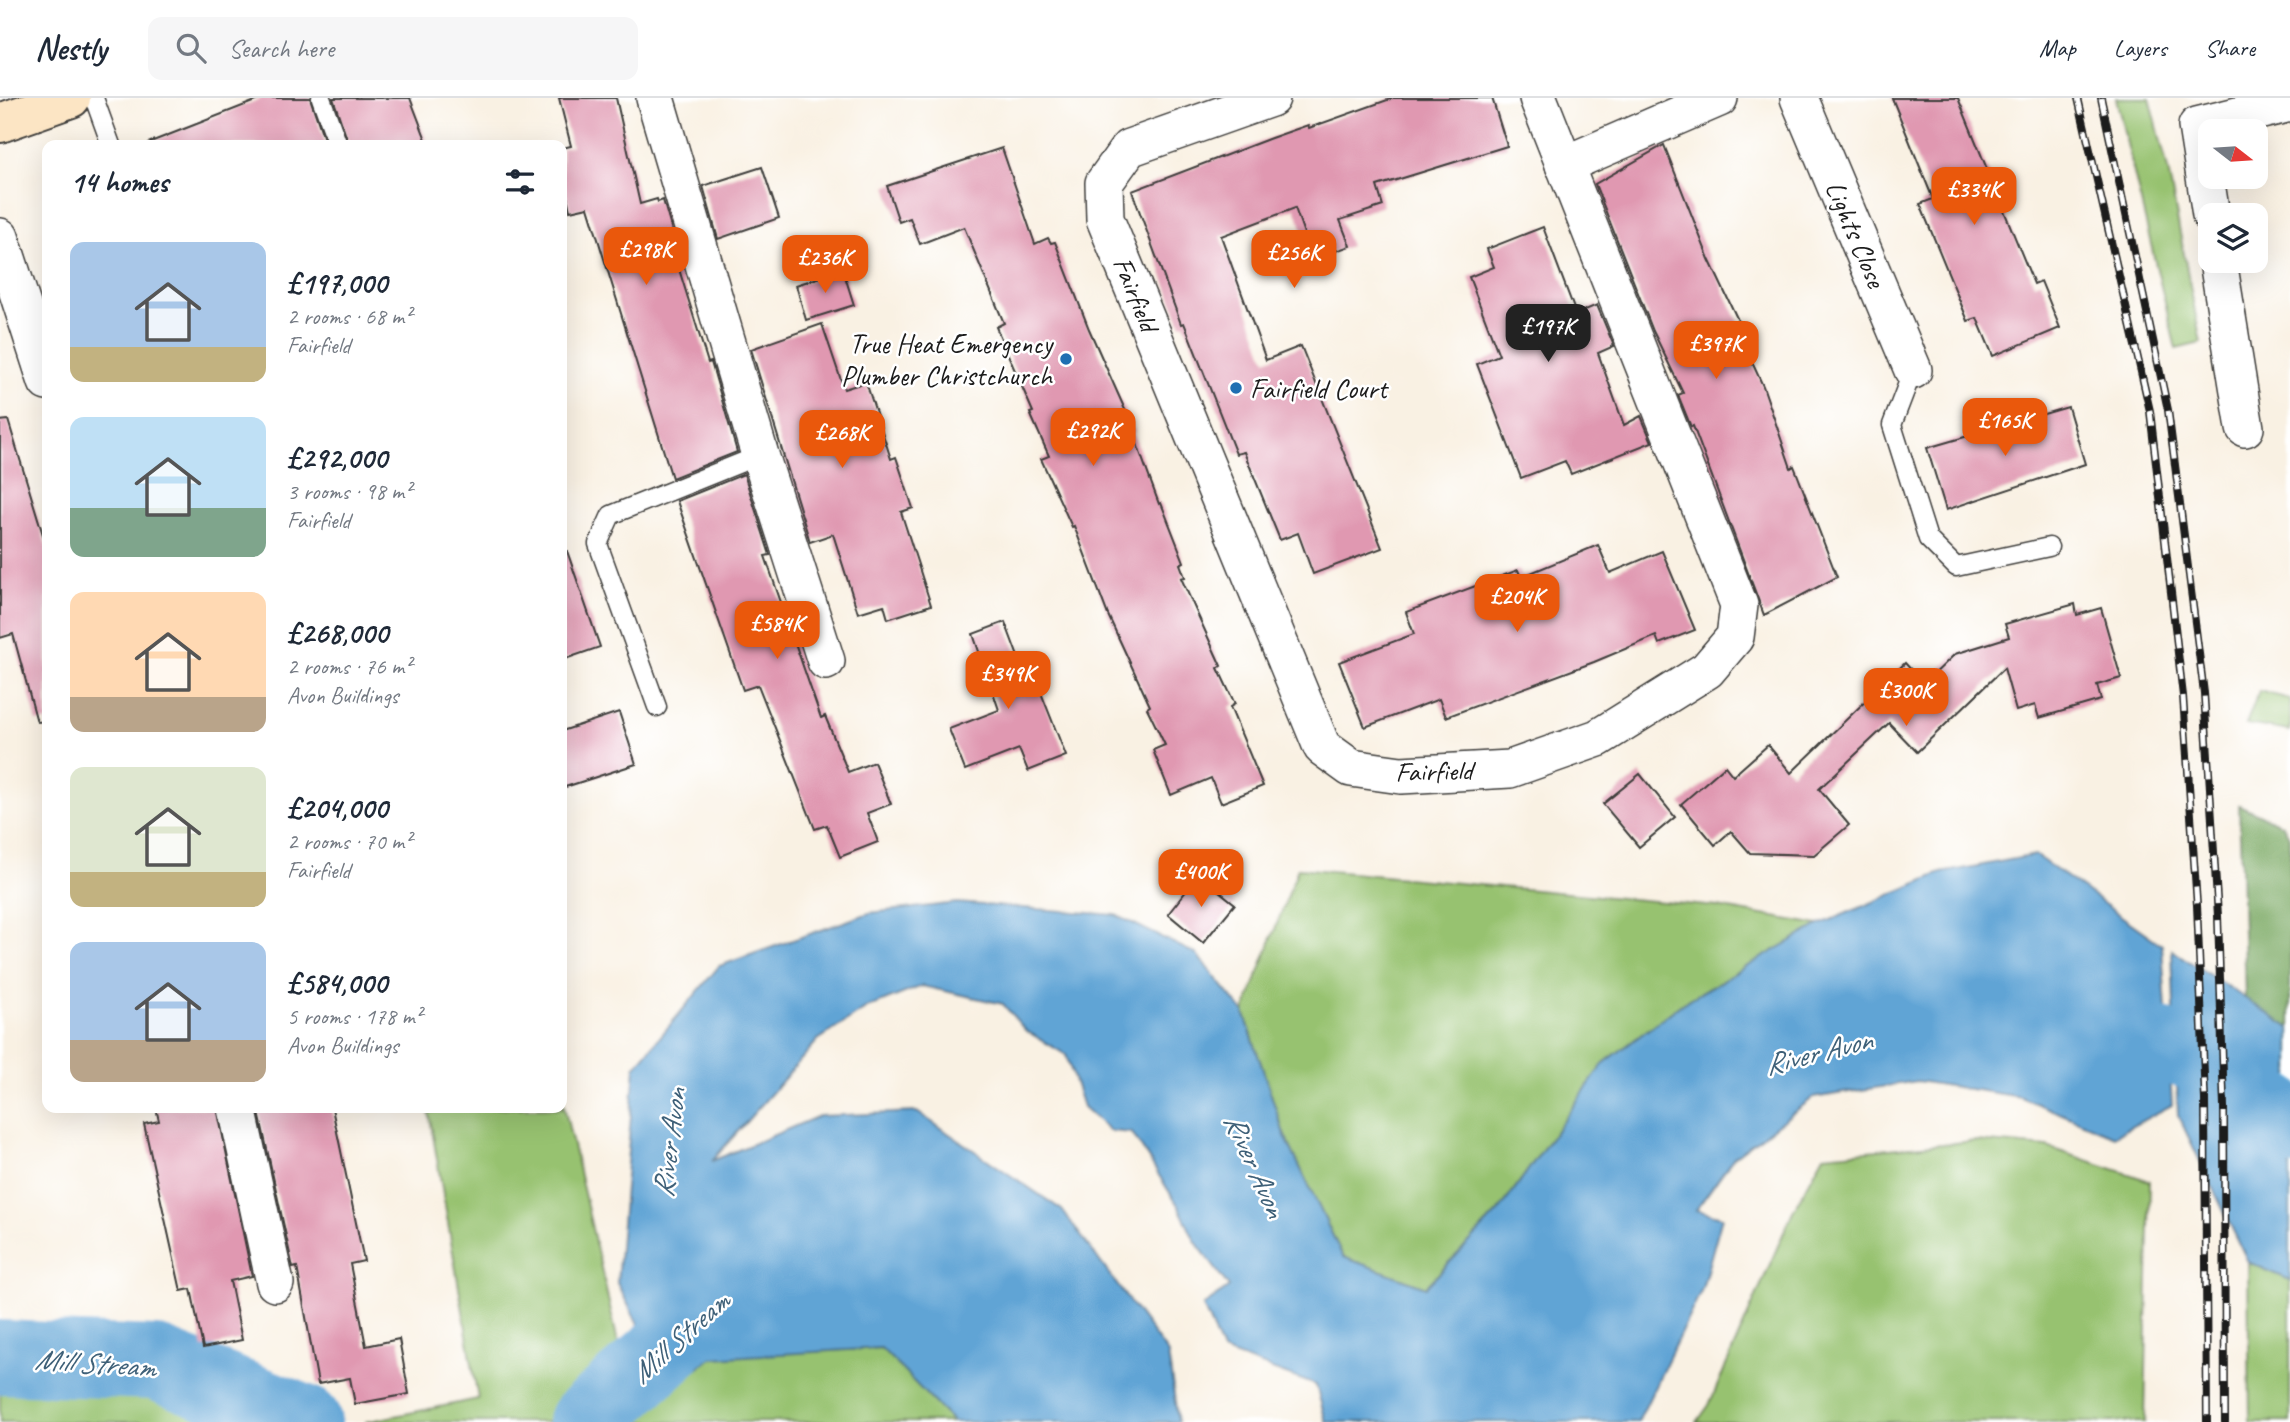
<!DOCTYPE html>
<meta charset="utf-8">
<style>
:root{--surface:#fff;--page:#f6f6f7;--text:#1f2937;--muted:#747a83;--line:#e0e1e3;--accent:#ea580c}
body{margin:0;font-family:Caveat,sans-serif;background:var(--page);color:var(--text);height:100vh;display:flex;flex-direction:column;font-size:26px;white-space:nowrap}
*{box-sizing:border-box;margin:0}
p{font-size:23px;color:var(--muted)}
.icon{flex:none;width:38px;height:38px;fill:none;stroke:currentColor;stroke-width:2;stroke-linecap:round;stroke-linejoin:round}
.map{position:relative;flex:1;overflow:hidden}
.panel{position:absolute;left:42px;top:42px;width:525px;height:973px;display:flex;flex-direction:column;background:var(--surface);border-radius:14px;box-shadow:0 7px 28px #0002}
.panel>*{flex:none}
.needle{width:46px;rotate:107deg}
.fabs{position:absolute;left:2198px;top:21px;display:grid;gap:14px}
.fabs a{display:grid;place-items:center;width:70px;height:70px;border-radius:14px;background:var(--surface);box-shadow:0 7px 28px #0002;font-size:35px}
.price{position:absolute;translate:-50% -60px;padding:0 16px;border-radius:14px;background:var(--accent);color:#fff;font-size:23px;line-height:46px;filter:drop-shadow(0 2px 4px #0008)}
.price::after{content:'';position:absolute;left:50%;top:42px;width:21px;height:16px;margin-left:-10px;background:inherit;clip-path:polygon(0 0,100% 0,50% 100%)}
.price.on{background:#222;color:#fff}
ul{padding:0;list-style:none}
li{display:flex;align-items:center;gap:21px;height:175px;padding:0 28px}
li span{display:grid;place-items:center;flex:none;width:196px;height:140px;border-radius:14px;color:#555}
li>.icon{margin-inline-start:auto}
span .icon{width:84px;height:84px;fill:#fffc;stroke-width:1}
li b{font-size:30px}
h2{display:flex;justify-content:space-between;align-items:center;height:84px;padding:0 28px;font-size:30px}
header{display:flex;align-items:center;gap:42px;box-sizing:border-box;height:98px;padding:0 35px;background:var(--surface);border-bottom:2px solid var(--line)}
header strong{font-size:33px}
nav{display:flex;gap:38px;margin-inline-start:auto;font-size:24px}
.search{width:490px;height:63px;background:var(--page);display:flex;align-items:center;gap:18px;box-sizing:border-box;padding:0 24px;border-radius:14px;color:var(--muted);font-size:26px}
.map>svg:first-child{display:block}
</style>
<header>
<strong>Nestly</strong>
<div class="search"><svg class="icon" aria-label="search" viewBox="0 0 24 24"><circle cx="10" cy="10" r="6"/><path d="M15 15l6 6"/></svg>Search here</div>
<nav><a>Map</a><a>Layers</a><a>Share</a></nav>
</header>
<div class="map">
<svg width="2290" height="1324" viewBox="0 0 2290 1324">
<rect width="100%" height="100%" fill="#fff"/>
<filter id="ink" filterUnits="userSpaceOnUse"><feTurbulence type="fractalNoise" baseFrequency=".0143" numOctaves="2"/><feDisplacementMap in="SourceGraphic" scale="14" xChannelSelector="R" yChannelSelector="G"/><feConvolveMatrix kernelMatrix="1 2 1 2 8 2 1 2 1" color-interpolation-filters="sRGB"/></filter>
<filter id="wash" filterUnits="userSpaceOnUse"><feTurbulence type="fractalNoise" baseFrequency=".00686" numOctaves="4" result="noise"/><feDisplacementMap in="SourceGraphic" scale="28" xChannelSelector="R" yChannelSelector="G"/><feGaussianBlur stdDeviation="1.57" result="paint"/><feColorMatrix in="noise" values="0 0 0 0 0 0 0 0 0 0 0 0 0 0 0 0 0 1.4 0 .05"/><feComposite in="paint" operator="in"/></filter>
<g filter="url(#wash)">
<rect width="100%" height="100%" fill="#f9f1e3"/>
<g fill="#97c26f" stroke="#5a6f46" stroke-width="2">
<polygon points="2116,0 2150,0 2168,72 2201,245 2176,251"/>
<polygon points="2259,593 2290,601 2290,633 2246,626"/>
<polygon points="1298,770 1718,809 1819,827 1683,905 1604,965 1499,1113 1426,1189 1343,1159 1284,1036 1244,914"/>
<polygon points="562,999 623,1266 566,1324 365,1324 478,1301 429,1014 451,1010 562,1010"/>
<polygon points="1976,1043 2047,1049 2150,1083 2145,1324 1697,1324 1709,1307 1793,1113 1824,1057"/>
<polygon points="2248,1164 2290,1182 2290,1324 2250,1324"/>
<polygon points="882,1250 953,1324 569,1324 635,1310 712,1259"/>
<polygon points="35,1260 156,1265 305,1324 0,1324 0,1268"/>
</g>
<polygon fill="#79a862" stroke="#4a623f" stroke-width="2" points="2239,707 2283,727 2290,740 2290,930 2245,901"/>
<g fill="#60a4d5" stroke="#3e6078" stroke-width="2">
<polygon points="2035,757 2162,847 2172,1007 2114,1038 2021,999 1917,983 1813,1000 1734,1059 1696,1112 1722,1119 1702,1191 1638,1324 1326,1324 1316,1287 1222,1253 1203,1208 1229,1189 1195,1143 1179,1109 1132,1035 1110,1033 1083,1009 1066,957 1025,932 1003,906 922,888 867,910 818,942 712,1063 819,1018 917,1014 1062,1112 1168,1256 1178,1324 953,1324 881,1250 712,1260 635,1310 566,1324 646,1242 617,1185 635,969 719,868 869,815 957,805 1116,817 1196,856 1244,914 1284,1036 1343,1159 1426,1189 1499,1113 1604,965 1683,905 1819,827 1941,775"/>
<polygon points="2172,852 2290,930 2290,1182 2248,1164 2178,1017"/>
</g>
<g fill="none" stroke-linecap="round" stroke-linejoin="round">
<g stroke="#60a4d5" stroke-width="74">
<polyline points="2071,925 2225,963 2290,1031"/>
<polyline points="0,1259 156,1265 305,1324"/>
<polyline points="585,1324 666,1251"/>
</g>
</g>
<g id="blocks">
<g fill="#e098b1">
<polygon points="263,0 310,0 326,47 148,47 148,45"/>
<polygon points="333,0 410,0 428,47 349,47"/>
<polygon points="559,0 616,0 640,106 657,101 658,104 663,102 678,154 674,155 708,265 711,264 737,354 672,380 588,109 570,113 562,75 562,50 571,48"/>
<polygon points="1393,0 1492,0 1507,48 1377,88 1383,108 1340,122 1350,148 1313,161 1295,110 1221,138 1266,262 1301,248 1382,450 1313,476 1298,435 1280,442 1244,354 1236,356 1184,225 1181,226 1132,93 1271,40 1308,27 1309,30"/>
<polygon points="1892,0 1958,0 2034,186 2041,183 2060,230 1993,258 1977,220 1968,223 1920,106 1933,101"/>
<polygon points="1664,47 1709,161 1744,235 1740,238 1763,288 1791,370 1794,368 1837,479 1764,517 1693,328 1691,329 1678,297 1683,295 1653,233 1595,86"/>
<polygon points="1002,50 1035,146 1048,140 1051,145 1055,144 1089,231 1135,334 1133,335 1159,406 1161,405 1184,464 1180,466 1185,479 1181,480 1221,568 1218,570 1235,606 1230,609 1263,688 1221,705 1211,680 1171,697 1153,652 1165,647 1147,610 1150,608 1108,517 1074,428 1072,429 1041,361 1049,358 1030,315 1033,314 996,229 1004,225 964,129 920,146 910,120 899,124 887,88"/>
<polygon points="762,69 779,120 718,141 703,88"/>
<polygon points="1543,129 1576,216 1597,207 1614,248 1598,255 1624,327 1641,318 1652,344 1571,376 1565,363 1521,380 1477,266 1499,257 1469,179 1494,169 1487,151"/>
<polygon points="843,172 854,207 806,222 796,187"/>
<polygon points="822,226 844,291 866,284 891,361 896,359 913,410 901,414 931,507 888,521 884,507 858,515 833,436 810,444 751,251"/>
<polygon points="2068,309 2085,366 1946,412 1927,350"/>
<polygon points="8,322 47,450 47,623 37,624 13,536 0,540 0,323"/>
<polygon points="744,376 770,457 765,458 821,620 825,618 848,674 874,664 891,706 867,715 878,744 840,759 827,727 815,731 758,587 743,592 677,403"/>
<polygon points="1598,447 1610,475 1662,453 1695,532 1659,546 1656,538 1594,564 1446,619 1439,601 1365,629 1339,564 1414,536 1406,514 1518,472 1521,479"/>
<polygon points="562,453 567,453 600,549 562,562"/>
<polygon points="2075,506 2077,517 2101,510 2121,580 2097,587 2101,602 2039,620 2035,607 2016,613 2004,570 1917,654 1889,625 1819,691 1849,727 1814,757 1750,755 1731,733 1715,747 1681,706 1725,668 1733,678 1768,647 1791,675 1905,565 1924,586 1955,556 2009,539 2005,526"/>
<polygon points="1005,524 1026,580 1034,577 1066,658 1028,673 1019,651 965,672 949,631 999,612 973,536"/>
<polygon points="619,614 636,666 562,690 562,633"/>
<polygon points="1640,676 1675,719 1639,749 1603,706"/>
<polygon points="1199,777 1235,806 1203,845 1168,816"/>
<polygon points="156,1010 217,1010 252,1178 230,1183 242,1242 203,1250 191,1191 181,1193 144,1026 159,1023"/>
<polygon points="258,1010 332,1010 364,1163 350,1166 366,1248 399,1241 409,1296 355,1306 350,1280 318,1286 297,1169 293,1170"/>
</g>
</g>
</g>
<g filter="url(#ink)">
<use href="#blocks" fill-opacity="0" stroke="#3d3c3a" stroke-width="2"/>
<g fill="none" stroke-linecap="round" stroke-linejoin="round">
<g stroke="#3d3c3a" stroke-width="21">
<g id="service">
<polyline points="94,0 111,47"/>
<polyline points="321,0 338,47"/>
<polyline points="1913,272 1892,327 1928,441 1956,469 2049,449"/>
<polyline points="657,609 598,446 611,417 760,357"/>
</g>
</g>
<g stroke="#3d3c3a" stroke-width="40">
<g id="minor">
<polyline points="655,0 760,357 826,563"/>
<polyline points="1271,0 1129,50 1104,85 1105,121 1322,649 1351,670 1401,677 1510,671 1598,640 1707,572 1735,539 1739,507 1538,0"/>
<polyline points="1799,0 1913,272"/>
<polyline points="1564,67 1719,0"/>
<polyline points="2211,117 2197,28 2290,5"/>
<polyline points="0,139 47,284"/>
<polyline points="2218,163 2245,330"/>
<polyline points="237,1010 275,1185"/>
</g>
</g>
<g stroke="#3d3c3a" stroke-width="42">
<polyline id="secondary" points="0,25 71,0"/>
</g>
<use href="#service" stroke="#fff" stroke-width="18"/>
<use href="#minor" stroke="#fff" stroke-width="37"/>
<use href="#secondary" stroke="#fce5c4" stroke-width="38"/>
<g stroke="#1c1c1c" stroke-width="8">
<g id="rail">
<polyline points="2078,0 2150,313 2183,598 2197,807 2205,1001 2207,1324"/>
<polyline points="2101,0 2168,312 2204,595 2218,818 2224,1009 2225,1324"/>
</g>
</g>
<use href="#rail" stroke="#fff" stroke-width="5" stroke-dasharray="16" stroke-linecap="butt"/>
</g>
</g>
<g fill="#1f6fb2" stroke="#fff" stroke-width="2.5">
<circle cx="1066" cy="261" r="7"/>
<circle cx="1236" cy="290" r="7"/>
</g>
<g text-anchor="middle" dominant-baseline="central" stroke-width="5" stroke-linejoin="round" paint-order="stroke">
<g font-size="28" fill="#1c1c1c" stroke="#fff">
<text transform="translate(1856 136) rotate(67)">Lights Close</text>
<text transform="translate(1136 196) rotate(68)">Fairfield</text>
<text transform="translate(1434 673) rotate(-1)">Fairfield</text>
</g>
<g font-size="28" fill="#1c1c1c" stroke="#fff" text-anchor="end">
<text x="1052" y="245">True Heat Emergency<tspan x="1052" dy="32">Plumber Christchurch</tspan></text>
<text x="1250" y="290" text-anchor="start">Fairfield Court</text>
</g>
<g font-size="30" font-style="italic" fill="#3e6078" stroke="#fff">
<text transform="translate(1818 954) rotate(-14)">River Avon</text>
<text transform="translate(669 1045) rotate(-83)">River Avon</text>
<text transform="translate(1255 1067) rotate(66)">River Avon</text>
<text transform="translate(680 1239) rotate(-42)">Mill Stream</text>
<text transform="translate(95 1265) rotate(4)">Mill Stream</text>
</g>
</g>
</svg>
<div class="fabs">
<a><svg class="needle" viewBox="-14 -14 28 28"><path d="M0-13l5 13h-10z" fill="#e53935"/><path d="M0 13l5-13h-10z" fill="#747a83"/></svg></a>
<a><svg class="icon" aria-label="layers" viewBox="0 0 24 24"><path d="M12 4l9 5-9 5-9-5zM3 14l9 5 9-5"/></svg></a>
</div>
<b class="price" style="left:1974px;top:129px">£334K</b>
<b class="price" style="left:646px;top:189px">£298K</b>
<b class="price" style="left:1294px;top:192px">£256K</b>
<b class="price" style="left:825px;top:197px">£236K</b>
<b class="price on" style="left:1548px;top:266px">£197K</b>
<b class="price" style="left:1716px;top:283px">£397K</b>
<b class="price" style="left:2005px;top:360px">£165K</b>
<b class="price" style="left:1093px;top:370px">£292K</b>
<b class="price" style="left:842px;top:372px">£268K</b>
<b class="price" style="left:1517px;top:536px">£204K</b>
<b class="price" style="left:777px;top:563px">£584K</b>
<b class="price" style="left:1008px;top:613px">£349K</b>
<b class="price" style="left:1906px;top:630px">£300K</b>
<b class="price" style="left:1201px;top:811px">£400K</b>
<section class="panel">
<h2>14 homes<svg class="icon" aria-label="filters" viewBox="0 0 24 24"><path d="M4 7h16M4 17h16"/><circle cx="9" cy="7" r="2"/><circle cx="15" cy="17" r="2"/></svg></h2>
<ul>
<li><span style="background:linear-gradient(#a9c7e8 75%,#c2b280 0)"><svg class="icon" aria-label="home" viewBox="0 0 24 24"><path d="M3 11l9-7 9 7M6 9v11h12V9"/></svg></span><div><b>£197,000</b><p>2 rooms · 68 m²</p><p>Fairfield</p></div></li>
<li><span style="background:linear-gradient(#bfe0f5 65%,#7fa58c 0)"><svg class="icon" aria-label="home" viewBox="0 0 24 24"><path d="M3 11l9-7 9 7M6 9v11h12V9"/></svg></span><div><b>£292,000</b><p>3 rooms · 98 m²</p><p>Fairfield</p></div></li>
<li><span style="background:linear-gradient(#ffd9b3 75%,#b9a48a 0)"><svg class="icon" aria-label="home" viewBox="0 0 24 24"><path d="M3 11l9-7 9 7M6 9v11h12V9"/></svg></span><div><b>£268,000</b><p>2 rooms · 76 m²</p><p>Avon Buildings</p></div></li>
<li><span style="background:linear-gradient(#dfe7d0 75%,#c2b280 0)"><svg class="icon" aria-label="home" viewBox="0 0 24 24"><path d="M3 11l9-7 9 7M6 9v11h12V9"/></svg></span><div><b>£204,000</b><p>2 rooms · 70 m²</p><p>Fairfield</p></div></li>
<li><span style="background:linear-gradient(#a9c7e8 70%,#b9a48a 0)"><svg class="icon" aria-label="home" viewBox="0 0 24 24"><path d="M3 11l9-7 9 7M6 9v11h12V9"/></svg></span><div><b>£584,000</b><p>5 rooms · 178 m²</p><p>Avon Buildings</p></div></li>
</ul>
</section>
</div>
